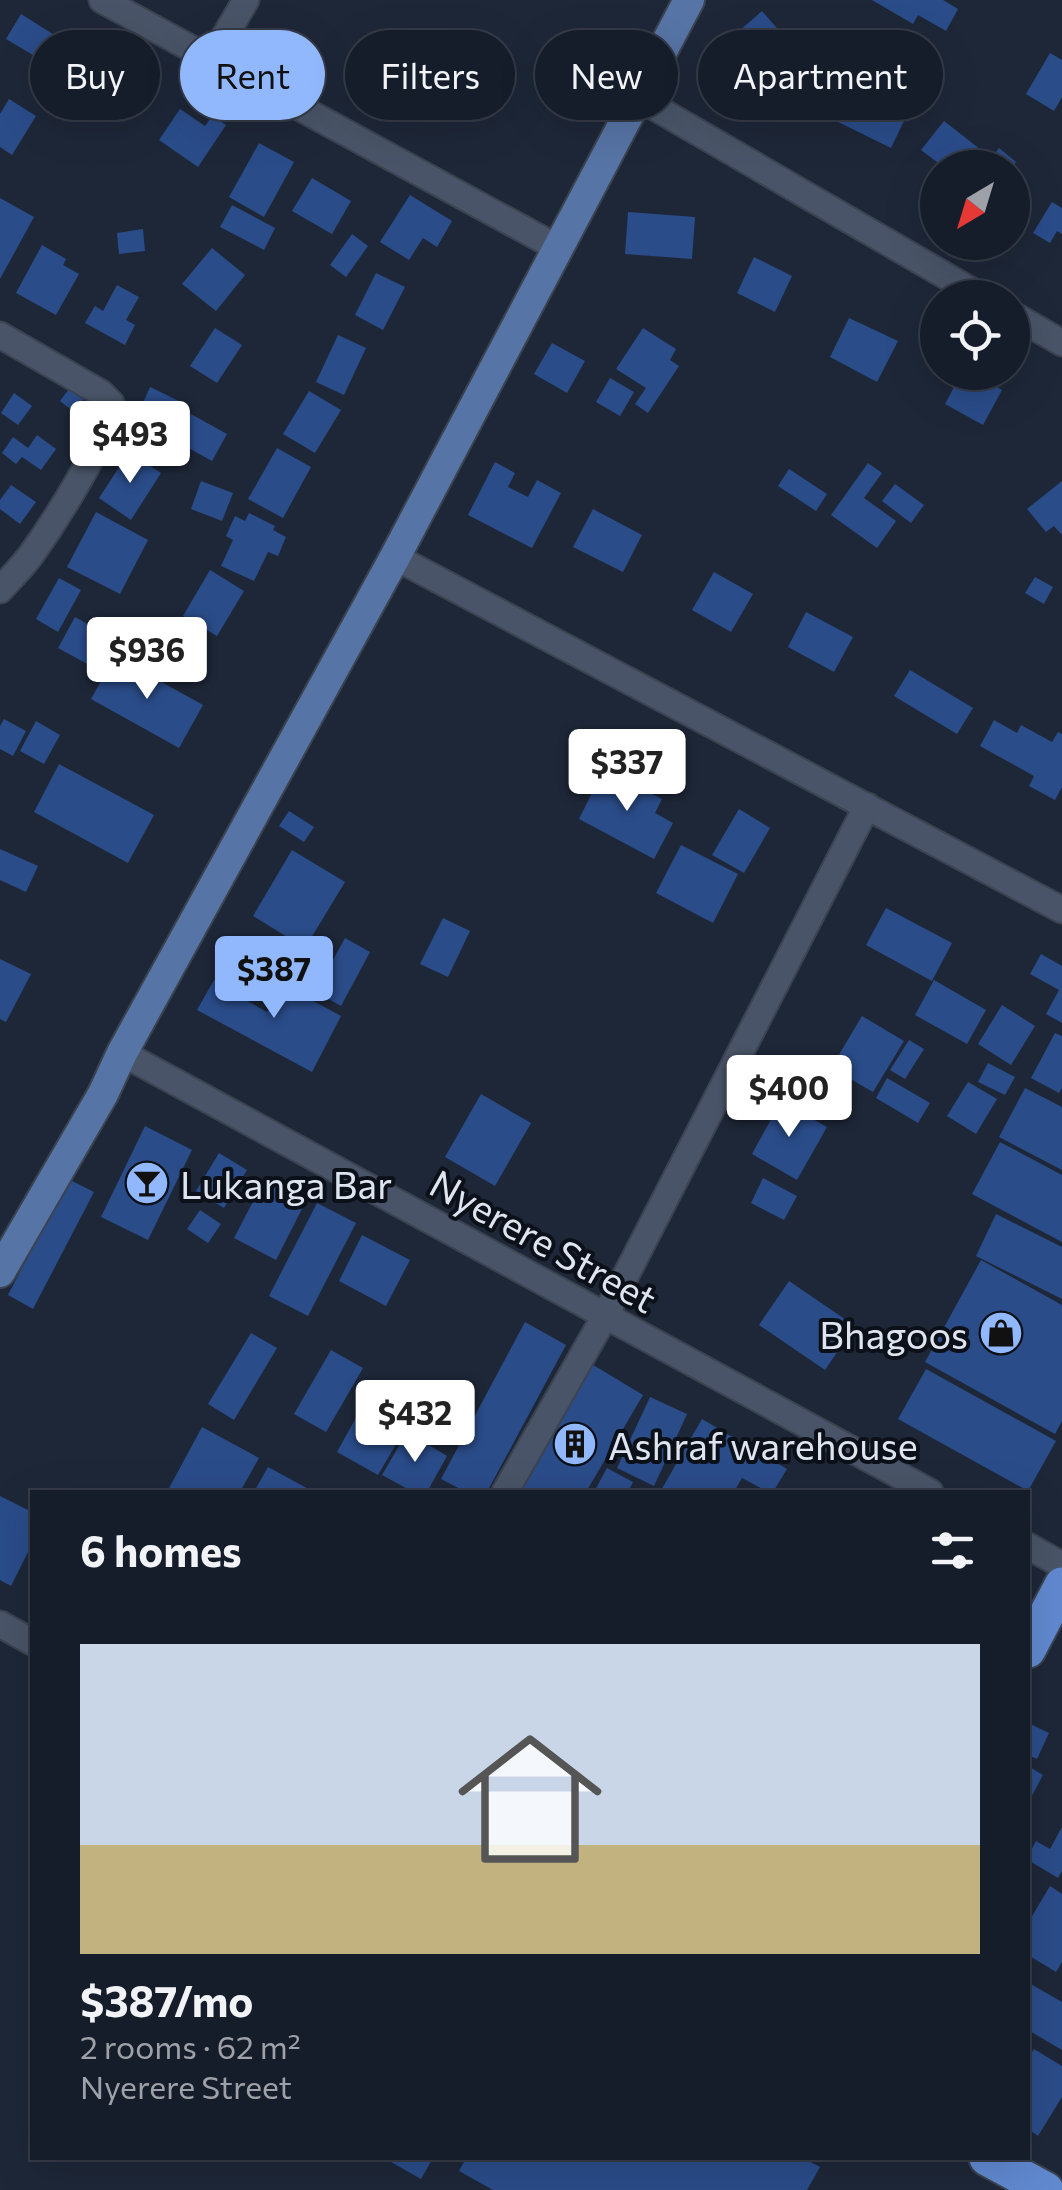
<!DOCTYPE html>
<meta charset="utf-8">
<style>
:root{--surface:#161d2a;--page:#1f2632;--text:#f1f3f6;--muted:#9ea2a8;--line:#353b47;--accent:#91b8fd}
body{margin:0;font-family:Commissioner,sans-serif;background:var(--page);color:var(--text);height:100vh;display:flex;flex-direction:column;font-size:38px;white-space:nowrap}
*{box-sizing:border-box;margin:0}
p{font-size:32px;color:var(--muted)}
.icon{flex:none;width:55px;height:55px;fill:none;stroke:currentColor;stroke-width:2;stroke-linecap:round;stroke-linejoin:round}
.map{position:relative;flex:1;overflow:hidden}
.details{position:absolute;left:30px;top:1490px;width:1000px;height:670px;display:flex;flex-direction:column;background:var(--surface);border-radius:0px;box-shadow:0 10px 40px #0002,0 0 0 2px var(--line)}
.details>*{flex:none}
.hud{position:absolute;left:30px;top:30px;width:1002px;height:90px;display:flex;gap:20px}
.needle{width:65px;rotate:218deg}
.controls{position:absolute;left:920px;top:150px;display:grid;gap:20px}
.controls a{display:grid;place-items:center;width:110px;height:110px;border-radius:50%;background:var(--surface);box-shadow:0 10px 40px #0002,0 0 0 2px var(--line);font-size:50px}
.price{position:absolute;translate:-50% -85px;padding:0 22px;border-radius:10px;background:#fff;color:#222;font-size:32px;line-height:65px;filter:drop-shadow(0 2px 5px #0008)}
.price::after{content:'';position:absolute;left:50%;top:60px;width:30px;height:22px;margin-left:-15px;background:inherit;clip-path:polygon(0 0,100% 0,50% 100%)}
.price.on{background:var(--accent);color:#111}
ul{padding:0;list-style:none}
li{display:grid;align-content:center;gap:20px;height:530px;padding:0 50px}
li+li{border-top:2px solid var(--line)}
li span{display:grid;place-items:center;height:310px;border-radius:0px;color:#555}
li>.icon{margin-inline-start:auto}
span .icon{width:180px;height:180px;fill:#fffc;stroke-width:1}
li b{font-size:42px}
h2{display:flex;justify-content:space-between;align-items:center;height:120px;padding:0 50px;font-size:42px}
.pill{padding:0 35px;border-radius:45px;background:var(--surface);box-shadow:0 10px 40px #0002,0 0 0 2px var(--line);font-size:35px;line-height:90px}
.pill.on{background:var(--accent);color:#111}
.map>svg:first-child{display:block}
</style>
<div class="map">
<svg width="1062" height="2190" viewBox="0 0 1062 2190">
<rect width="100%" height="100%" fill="#1e2738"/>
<g fill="#2a4c89">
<polygon points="872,0 943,0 958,9 946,31 918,15 913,24"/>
<polygon points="762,11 797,51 750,92 715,52"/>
<polygon points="21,14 67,43 53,67 6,39"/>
<polygon points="906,39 936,54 891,148 826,116 844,79 878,96"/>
<polygon points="87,47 121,69 99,101 66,78"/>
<polygon points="1050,53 1062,60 1062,97 1054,111 1026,94"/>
<polygon points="778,88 794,100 779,119 764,106"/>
<polygon points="9,99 36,116 12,155 0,147 0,114"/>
<polygon points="180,109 205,126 212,116 226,125 198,167 159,140"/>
<polygon points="944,121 985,153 974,168 945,168 921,150"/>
<polygon points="259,143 294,162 264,217 229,197"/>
<polygon points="999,148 1016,162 1012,168 984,168"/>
<polygon points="312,178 351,201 332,234 292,211"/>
<polygon points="410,195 452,221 437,247 423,238 409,260 380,242"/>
<polygon points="0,198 34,217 0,279"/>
<polygon points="1052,202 1062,208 1062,234 1057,231 1050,243 1033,233"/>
<polygon points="232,205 275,228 264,250 220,227"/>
<polygon points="628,212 695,217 692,259 625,254"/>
<polygon points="143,229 145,251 119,254 117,233"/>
<polygon points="352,234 368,246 346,277 330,265"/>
<polygon points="42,245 66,259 63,265 79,274 56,315 16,293"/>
<polygon points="212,248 245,275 216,311 182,284"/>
<polygon points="754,257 792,276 775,312 737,293"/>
<polygon points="376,273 405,287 383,330 355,315"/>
<polygon points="117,285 139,297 126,320 135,325 125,345 85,323 95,306 103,311"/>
<polygon points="849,318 898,341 877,382 830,357"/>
<polygon points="215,328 242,345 217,383 190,366"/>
<polygon points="643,328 676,349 670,360 679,366 648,413 635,404 646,388 616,369"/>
<polygon points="338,335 366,348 344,395 316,382"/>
<polygon points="552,343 585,361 567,393 534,374"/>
<polygon points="962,372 971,372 1002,390 983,425 945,404"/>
<polygon points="610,378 634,392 620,416 596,402"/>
<polygon points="75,381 89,392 74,412 60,401"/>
<polygon points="150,387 183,403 163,447 130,432"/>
<polygon points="309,391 341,410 315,453 283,434"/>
<polygon points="14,393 32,406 18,425 1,413"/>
<polygon points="191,414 227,434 212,461 176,441"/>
<polygon points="37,435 56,449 41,470 22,457 16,464 2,453 13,437 28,448"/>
<polygon points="277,448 311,467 283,518 248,499"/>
<polygon points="129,452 161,473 131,520 99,498"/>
<polygon points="495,462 515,473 508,487 528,497 537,480 561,493 532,548 468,515"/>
<polygon points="868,463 882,473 864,498 896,521 877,548 831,515"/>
<polygon points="789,469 827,494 816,511 778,486"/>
<polygon points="201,481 233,493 222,521 191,509"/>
<polygon points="1062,481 1062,535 1054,526 1046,532 1027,509"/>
<polygon points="895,484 924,505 911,523 882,501"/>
<polygon points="11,485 36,502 20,524 0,509 0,500"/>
<polygon points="593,509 642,535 623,572 573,547"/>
<polygon points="96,512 148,540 120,594 67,567"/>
<polygon points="249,513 275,526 273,530 286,537 278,556 268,552 254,581 221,566 233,540 226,536 235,516 245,521"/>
<polygon points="210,570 244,591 217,636 183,616"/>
<polygon points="714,572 753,594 731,632 692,610"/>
<polygon points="1035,577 1053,587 1044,604 1025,593"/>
<polygon points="59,578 81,590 58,632 36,619"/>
<polygon points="806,612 853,637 834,672 788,647"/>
<polygon points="75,617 117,641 100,671 58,648"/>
<polygon points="115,656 203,705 179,748 91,699"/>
<polygon points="910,670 973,708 957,734 894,696"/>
<polygon points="4,719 26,731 13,756 0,749 0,726"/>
<polygon points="994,720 1017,733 1021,725 1052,742 1058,732 1062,734 1062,787 1055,800 1029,786 1034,776 980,746"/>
<polygon points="36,721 60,735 44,764 20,751"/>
<polygon points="59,764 154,815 128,863 34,812"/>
<polygon points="604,769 662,799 655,813 673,823 654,859 579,819"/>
<polygon points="739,809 770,828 744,873 712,855"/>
<polygon points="289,811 314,827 304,842 279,826"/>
<polygon points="681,845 738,874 713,923 656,893"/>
<polygon points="0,849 38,866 26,892 0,880"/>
<polygon points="292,850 345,882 305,948 253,916"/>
<polygon points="886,908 952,943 932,981 866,945"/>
<polygon points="443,918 470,931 448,977 420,964"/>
<polygon points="345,938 370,952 341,1006 296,981 305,966 324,976"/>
<polygon points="1041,954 1062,966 1062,1023 1046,1014 1059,990 1030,974"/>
<polygon points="0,959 31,974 6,1022 0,1019"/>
<polygon points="241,977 251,982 242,998 267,1012 282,984 341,1016 312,1072 197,1010 214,980 230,988"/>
<polygon points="934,980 986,1010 967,1044 915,1015"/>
<polygon points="1002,1005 1035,1026 1011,1065 978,1044"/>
<polygon points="862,1016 904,1041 873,1092 831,1068"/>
<polygon points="1055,1033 1062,1036 1062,1088 1059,1093 1031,1078"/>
<polygon points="909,1040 924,1049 905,1079 890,1070"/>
<polygon points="988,1063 1015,1077 1005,1095 978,1082"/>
<polygon points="887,1078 930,1103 918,1123 876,1098"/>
<polygon points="968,1082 997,1099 976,1134 947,1116"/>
<polygon points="1025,1088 1062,1107 1062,1170 999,1137"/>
<polygon points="481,1094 531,1123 495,1186 445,1157"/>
<polygon points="781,1101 827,1127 797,1180 752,1154"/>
<polygon points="145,1126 192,1150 148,1240 101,1217"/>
<polygon points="1000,1142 1062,1175 1062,1242 972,1194"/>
<polygon points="219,1153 247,1170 224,1208 196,1191"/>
<polygon points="266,1177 307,1199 276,1260 234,1238"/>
<polygon points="763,1178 797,1196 784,1220 751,1203"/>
<polygon points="68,1179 94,1192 33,1309 8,1295"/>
<polygon points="317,1203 356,1223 308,1316 269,1296"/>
<polygon points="200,1210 221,1224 208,1243 187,1229"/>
<polygon points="996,1214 1062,1247 1062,1299 976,1256"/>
<polygon points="362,1235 410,1260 386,1306 339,1281"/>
<polygon points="981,1260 1062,1305 1062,1421 1055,1434 925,1362"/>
<polygon points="789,1281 855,1326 825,1370 759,1325"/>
<polygon points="525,1322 566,1345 487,1492 466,1492 441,1479"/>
<polygon points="251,1333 277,1348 234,1420 208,1404"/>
<polygon points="331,1350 363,1368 326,1432 294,1414"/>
<polygon points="585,1360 643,1395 586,1492 507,1492"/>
<polygon points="926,1369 1056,1441 1028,1491 898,1419"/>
<polygon points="650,1397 687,1414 654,1486 617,1468"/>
<polygon points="367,1398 409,1422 378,1475 337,1452"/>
<polygon points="702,1419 787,1469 773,1492 768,1492 742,1478 734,1492 660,1492"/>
<polygon points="202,1427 259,1458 240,1492 167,1492"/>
<polygon points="407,1432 447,1456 427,1492 413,1492 382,1475"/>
<polygon points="268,1467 314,1492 254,1492"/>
<polygon points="607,1468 633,1482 628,1492 594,1492"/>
<polygon points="0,1496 32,1512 32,1544 11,1586 0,1580"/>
<polygon points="1028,1723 1049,1733 1037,1759 1028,1755"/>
<polygon points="1028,1766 1043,1775 1028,1803"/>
<polygon points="1062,1827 1062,1871 1058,1878 1028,1860 1028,1856 1036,1841 1050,1849"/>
<polygon points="1050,1886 1062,1894 1062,1962 1056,1972 1028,1955 1028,1923"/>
<polygon points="1029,1983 1062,2002 1062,2050 1028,2030"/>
<polygon points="1034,2049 1062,2066 1062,2097 1038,2136 1028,2129 1028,2059"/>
<polygon points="384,2158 433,2158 421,2179"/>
<polygon points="466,2158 803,2158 820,2167 807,2190 493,2190 459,2171"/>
</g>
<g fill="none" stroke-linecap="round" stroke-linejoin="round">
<g stroke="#3b4351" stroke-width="29">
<g id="minor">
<polyline points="102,0 558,248"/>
<polyline points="212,58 246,0"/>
<polyline points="637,97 984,298"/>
<polyline points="1012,314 1062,343"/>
<path d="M 0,335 L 101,393 L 111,403 C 112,434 51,527 31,555 C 22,567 10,579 0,590"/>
<polyline points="395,557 1062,910"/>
<polyline points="122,1053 930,1492"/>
<polyline points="505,1492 605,1316 867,806"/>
<polyline points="1028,1546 1062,1565"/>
<polyline points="0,1624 32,1642"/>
</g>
</g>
<g stroke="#3b4351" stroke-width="34">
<polyline id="major" points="0,1272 103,1094 122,1053 395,557 689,0"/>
</g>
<g stroke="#3b4351" stroke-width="39">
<g id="highway">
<polyline points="1028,1650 1062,1585"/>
<polyline points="987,2158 1046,2190"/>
</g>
</g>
<use href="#minor" stroke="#495468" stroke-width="25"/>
<use href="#major" stroke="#5774a6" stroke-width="30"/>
<use href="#highway" stroke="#6189d0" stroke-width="35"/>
</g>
<defs>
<g id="bar-disc" transform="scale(2.25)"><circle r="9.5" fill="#91b8fd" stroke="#0c1018"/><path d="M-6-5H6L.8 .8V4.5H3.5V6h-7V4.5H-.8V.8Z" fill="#111"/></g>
<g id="shop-disc" transform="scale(2.25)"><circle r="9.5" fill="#91b8fd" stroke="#0c1018"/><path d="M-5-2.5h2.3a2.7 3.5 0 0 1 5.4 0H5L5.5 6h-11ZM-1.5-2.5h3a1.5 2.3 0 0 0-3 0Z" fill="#111"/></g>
<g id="building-disc" transform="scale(2.25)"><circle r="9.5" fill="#91b8fd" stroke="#0c1018"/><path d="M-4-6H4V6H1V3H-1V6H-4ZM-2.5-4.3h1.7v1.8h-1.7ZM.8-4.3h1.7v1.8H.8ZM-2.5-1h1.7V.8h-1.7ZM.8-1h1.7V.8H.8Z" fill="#111"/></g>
</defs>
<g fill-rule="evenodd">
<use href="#bar-disc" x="147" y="1183"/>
<use href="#shop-disc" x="1001" y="1333"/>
<use href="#building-disc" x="575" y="1444"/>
</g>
<g text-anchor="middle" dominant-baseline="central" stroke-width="8" stroke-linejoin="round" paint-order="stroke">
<g font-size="38" fill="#dee5f0" stroke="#0c1018" text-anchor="start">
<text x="180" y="1183">Lukanga Bar</text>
<text x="968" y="1333" text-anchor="end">Bhagoos</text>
<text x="608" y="1444">Ashraf warehouse</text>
</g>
<g font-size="38" fill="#dee5f0" stroke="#0c1018">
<text transform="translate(544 1240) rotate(29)">Nyerere Street</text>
</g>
</g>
</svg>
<div class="controls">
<a><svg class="needle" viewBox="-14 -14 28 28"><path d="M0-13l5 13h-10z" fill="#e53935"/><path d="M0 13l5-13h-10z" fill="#9ea2a8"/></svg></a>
<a><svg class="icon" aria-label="locate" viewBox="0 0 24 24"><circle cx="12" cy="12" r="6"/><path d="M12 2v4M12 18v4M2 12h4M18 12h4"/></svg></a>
</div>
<b class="price" style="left:130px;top:486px">$493</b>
<b class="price" style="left:147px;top:702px">$936</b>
<b class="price" style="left:627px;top:814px">$337</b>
<b class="price on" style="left:274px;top:1021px">$387</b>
<b class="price" style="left:789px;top:1140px">$400</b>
<b class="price" style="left:415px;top:1465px">$432</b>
<div class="hud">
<a class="pill">Buy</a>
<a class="pill on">Rent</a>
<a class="pill">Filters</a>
<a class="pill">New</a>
<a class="pill">Apartment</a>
</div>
<section class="details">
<h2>6 homes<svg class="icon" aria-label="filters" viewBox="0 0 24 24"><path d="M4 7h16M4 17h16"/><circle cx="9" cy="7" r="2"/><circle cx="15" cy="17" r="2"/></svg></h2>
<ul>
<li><span style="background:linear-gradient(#c9d6e8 65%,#c2b280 0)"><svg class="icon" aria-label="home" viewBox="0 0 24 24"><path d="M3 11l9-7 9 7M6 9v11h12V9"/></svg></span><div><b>$387/mo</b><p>2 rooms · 62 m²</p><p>Nyerere Street</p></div></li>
</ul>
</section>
</div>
